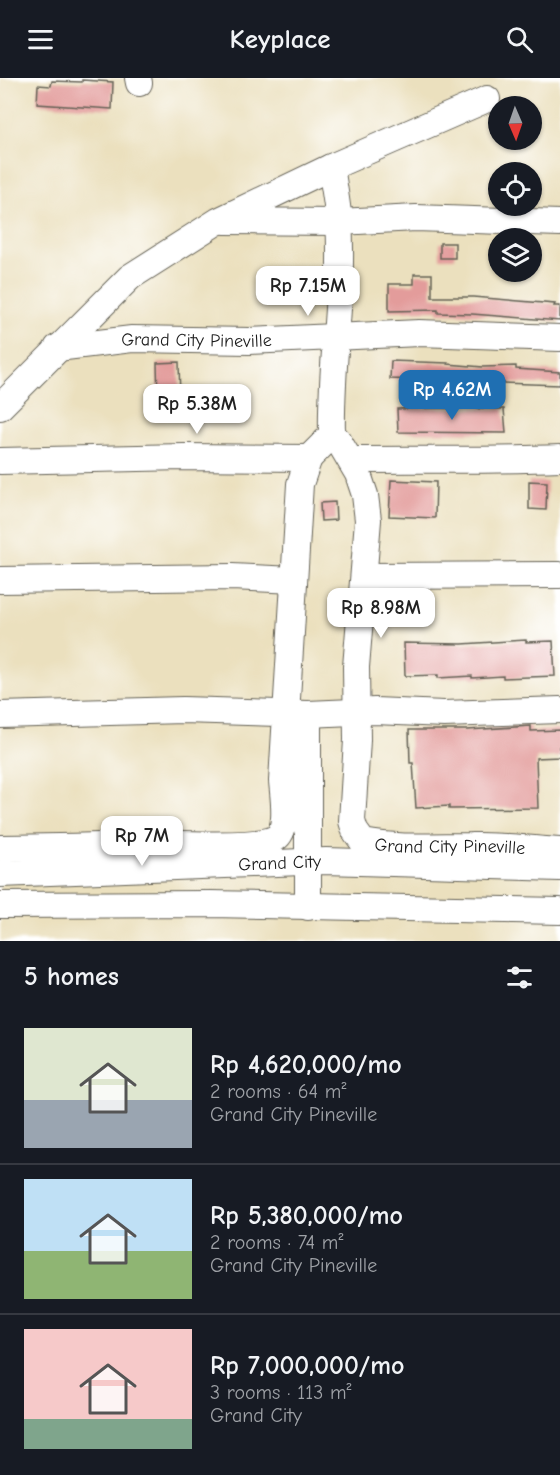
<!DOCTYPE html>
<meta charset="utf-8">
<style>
:root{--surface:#171b24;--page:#20242c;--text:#f1f3f6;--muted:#9ea1a6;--line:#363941;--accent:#1f6fb2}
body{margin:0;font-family:"Comic Neue",sans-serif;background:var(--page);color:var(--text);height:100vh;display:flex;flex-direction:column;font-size:22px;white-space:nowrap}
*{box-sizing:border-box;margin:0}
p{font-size:20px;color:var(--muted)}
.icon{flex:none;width:33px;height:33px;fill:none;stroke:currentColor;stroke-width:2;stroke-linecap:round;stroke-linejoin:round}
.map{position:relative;height:863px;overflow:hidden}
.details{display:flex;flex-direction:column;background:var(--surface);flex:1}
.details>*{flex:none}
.needle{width:39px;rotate:178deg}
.controls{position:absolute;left:488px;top:18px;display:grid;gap:12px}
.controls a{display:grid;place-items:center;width:54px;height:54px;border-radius:50%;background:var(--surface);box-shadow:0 2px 4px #0004;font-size:30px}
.price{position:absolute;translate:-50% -51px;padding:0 14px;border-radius:12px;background:#fff;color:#222;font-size:20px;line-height:39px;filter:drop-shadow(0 2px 3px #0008)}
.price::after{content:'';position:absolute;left:50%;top:36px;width:18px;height:14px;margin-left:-9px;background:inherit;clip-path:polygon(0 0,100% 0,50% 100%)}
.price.selected{background:var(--accent);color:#fff}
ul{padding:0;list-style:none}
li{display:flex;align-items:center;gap:18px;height:150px;padding:0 24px}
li+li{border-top:2px solid var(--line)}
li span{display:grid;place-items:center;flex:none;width:168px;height:120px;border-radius:0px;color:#555}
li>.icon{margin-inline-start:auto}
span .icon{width:72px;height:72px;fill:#fffc;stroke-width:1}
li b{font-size:26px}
h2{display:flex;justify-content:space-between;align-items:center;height:72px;padding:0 24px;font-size:26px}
header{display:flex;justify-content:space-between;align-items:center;height:78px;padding:0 24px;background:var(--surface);font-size:27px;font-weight:800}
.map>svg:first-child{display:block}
</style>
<header><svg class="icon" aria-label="menu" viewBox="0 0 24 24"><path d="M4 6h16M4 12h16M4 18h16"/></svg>Keyplace<svg class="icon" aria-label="search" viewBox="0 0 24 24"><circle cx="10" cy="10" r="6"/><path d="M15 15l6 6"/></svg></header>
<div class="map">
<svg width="560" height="863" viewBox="0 0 560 863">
<rect width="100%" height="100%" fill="#fff"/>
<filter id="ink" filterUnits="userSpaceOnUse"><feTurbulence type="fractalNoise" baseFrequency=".0167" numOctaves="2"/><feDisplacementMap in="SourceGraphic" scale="12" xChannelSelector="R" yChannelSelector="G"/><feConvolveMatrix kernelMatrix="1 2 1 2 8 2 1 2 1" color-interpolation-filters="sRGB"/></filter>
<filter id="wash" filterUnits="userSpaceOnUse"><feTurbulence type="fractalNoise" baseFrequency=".008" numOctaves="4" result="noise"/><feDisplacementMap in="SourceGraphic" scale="24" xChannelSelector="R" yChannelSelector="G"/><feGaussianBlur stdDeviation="1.35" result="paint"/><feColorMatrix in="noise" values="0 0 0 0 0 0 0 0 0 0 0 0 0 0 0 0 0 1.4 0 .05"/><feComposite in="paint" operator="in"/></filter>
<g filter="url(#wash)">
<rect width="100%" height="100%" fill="#ebe0be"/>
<g id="blocks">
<g fill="#e39c9b">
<polygon points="82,2 113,4 112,31 37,26 38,7 51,8 52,3 82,4"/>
<rect x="440" y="165" width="15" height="15"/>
<polygon points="414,196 432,196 432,219 473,219 555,226 554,228 560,228 560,243 472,236 438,235 438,232 389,233 389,206 414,206"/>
<polygon points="391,283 448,285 448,286 483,289 516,288 516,291 560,294 560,307 390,301"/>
<polygon points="179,284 180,321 158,322 157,285"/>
<polygon points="439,330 504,331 506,355 398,354 397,331"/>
<polygon points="391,402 436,404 435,440 389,438"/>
<polygon points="529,403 547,404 546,432 529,431"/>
<polygon points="335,424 336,442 321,443 320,425"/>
<polygon points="526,562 526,564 553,563 555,598 503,600 503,598 472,600 472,598 438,600 438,597 405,598 404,565 462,566"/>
<polygon points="531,648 531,653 560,652 560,679 536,680 538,730 449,731 449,728 416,730 413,685 410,685 409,652 467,652"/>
</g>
</g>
</g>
<g filter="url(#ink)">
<use href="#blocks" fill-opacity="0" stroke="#646155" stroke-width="1.5"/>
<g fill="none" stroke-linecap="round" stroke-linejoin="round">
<g stroke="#646155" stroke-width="28">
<g id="minor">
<polyline points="138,0 139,5"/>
<path d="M 331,89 C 334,107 337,125 339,144 C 344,215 330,286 332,357"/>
<polyline points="225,143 339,144 416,140 560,145"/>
<path id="s1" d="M 57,270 L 132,261 L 249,263 L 419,255 L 560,260"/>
<polyline points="0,329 130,199 218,143 331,89 487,21"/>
<path d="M 351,382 C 421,381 490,383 560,380"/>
<path id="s2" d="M 0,383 L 184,379 L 309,380 L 332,357 L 338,362 L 358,396 L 365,417 L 368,442 L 356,589 L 357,662 L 352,743 L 355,753 L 363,764 C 399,771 434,768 471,768 C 500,767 530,771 560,773"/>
<polyline points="364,498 560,497"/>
<polyline points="0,502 232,499 294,502"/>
<polyline points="308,636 308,829"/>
<polyline points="0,637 183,632 308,636 375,633 444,636 560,632"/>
<path d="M 0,770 C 60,770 120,767 180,766 C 199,766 261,769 276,760 C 289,752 283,717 282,703 L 300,406 L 309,380"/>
<path id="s3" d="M 0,796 L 326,783 L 560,790"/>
<polyline points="0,827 211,826 560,833"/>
</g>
</g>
<use href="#minor" stroke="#fff" stroke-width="26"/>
</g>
</g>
<g text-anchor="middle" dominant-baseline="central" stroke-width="5" stroke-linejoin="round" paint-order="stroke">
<g font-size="18" fill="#1c1c1c" stroke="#fff">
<text stroke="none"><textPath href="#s1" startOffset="140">Grand City Pineville</textPath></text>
<text stroke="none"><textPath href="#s2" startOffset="849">Grand City Pineville</textPath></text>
<text stroke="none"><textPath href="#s3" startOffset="280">Grand City</textPath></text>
</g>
</g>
</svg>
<div class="controls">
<a><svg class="needle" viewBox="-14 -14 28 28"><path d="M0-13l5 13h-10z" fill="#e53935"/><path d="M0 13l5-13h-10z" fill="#9ea1a6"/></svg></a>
<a><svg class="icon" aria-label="locate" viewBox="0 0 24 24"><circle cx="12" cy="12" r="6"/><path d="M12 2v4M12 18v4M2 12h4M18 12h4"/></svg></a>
<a><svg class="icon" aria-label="layers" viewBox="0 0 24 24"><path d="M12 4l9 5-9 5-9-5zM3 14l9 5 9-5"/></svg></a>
</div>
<b class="price" style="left:308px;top:239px">Rp 7.15M</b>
<b class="price selected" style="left:452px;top:343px">Rp 4.62M</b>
<b class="price" style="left:197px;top:357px">Rp 5.38M</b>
<b class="price" style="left:381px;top:561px">Rp 8.98M</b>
<b class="price" style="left:142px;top:789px">Rp 7M</b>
</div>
<section class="details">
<h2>5 homes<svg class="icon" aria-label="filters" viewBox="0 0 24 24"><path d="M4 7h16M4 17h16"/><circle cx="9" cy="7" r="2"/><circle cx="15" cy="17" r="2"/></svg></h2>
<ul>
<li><span style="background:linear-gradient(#dfe7d0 60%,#9aa5b1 0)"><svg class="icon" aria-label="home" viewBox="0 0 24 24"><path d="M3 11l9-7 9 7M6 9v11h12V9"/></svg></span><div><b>Rp 4,620,000/mo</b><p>2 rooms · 64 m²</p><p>Grand City Pineville</p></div></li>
<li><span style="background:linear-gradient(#bfe0f5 60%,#8fb573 0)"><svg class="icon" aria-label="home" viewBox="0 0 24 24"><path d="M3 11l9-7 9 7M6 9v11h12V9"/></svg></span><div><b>Rp 5,380,000/mo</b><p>2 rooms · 74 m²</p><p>Grand City Pineville</p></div></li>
<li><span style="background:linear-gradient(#f6c9c9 75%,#7fa58c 0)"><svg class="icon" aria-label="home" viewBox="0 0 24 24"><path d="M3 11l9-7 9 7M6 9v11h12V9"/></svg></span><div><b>Rp 7,000,000/mo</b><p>3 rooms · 113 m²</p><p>Grand City</p></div></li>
</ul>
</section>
